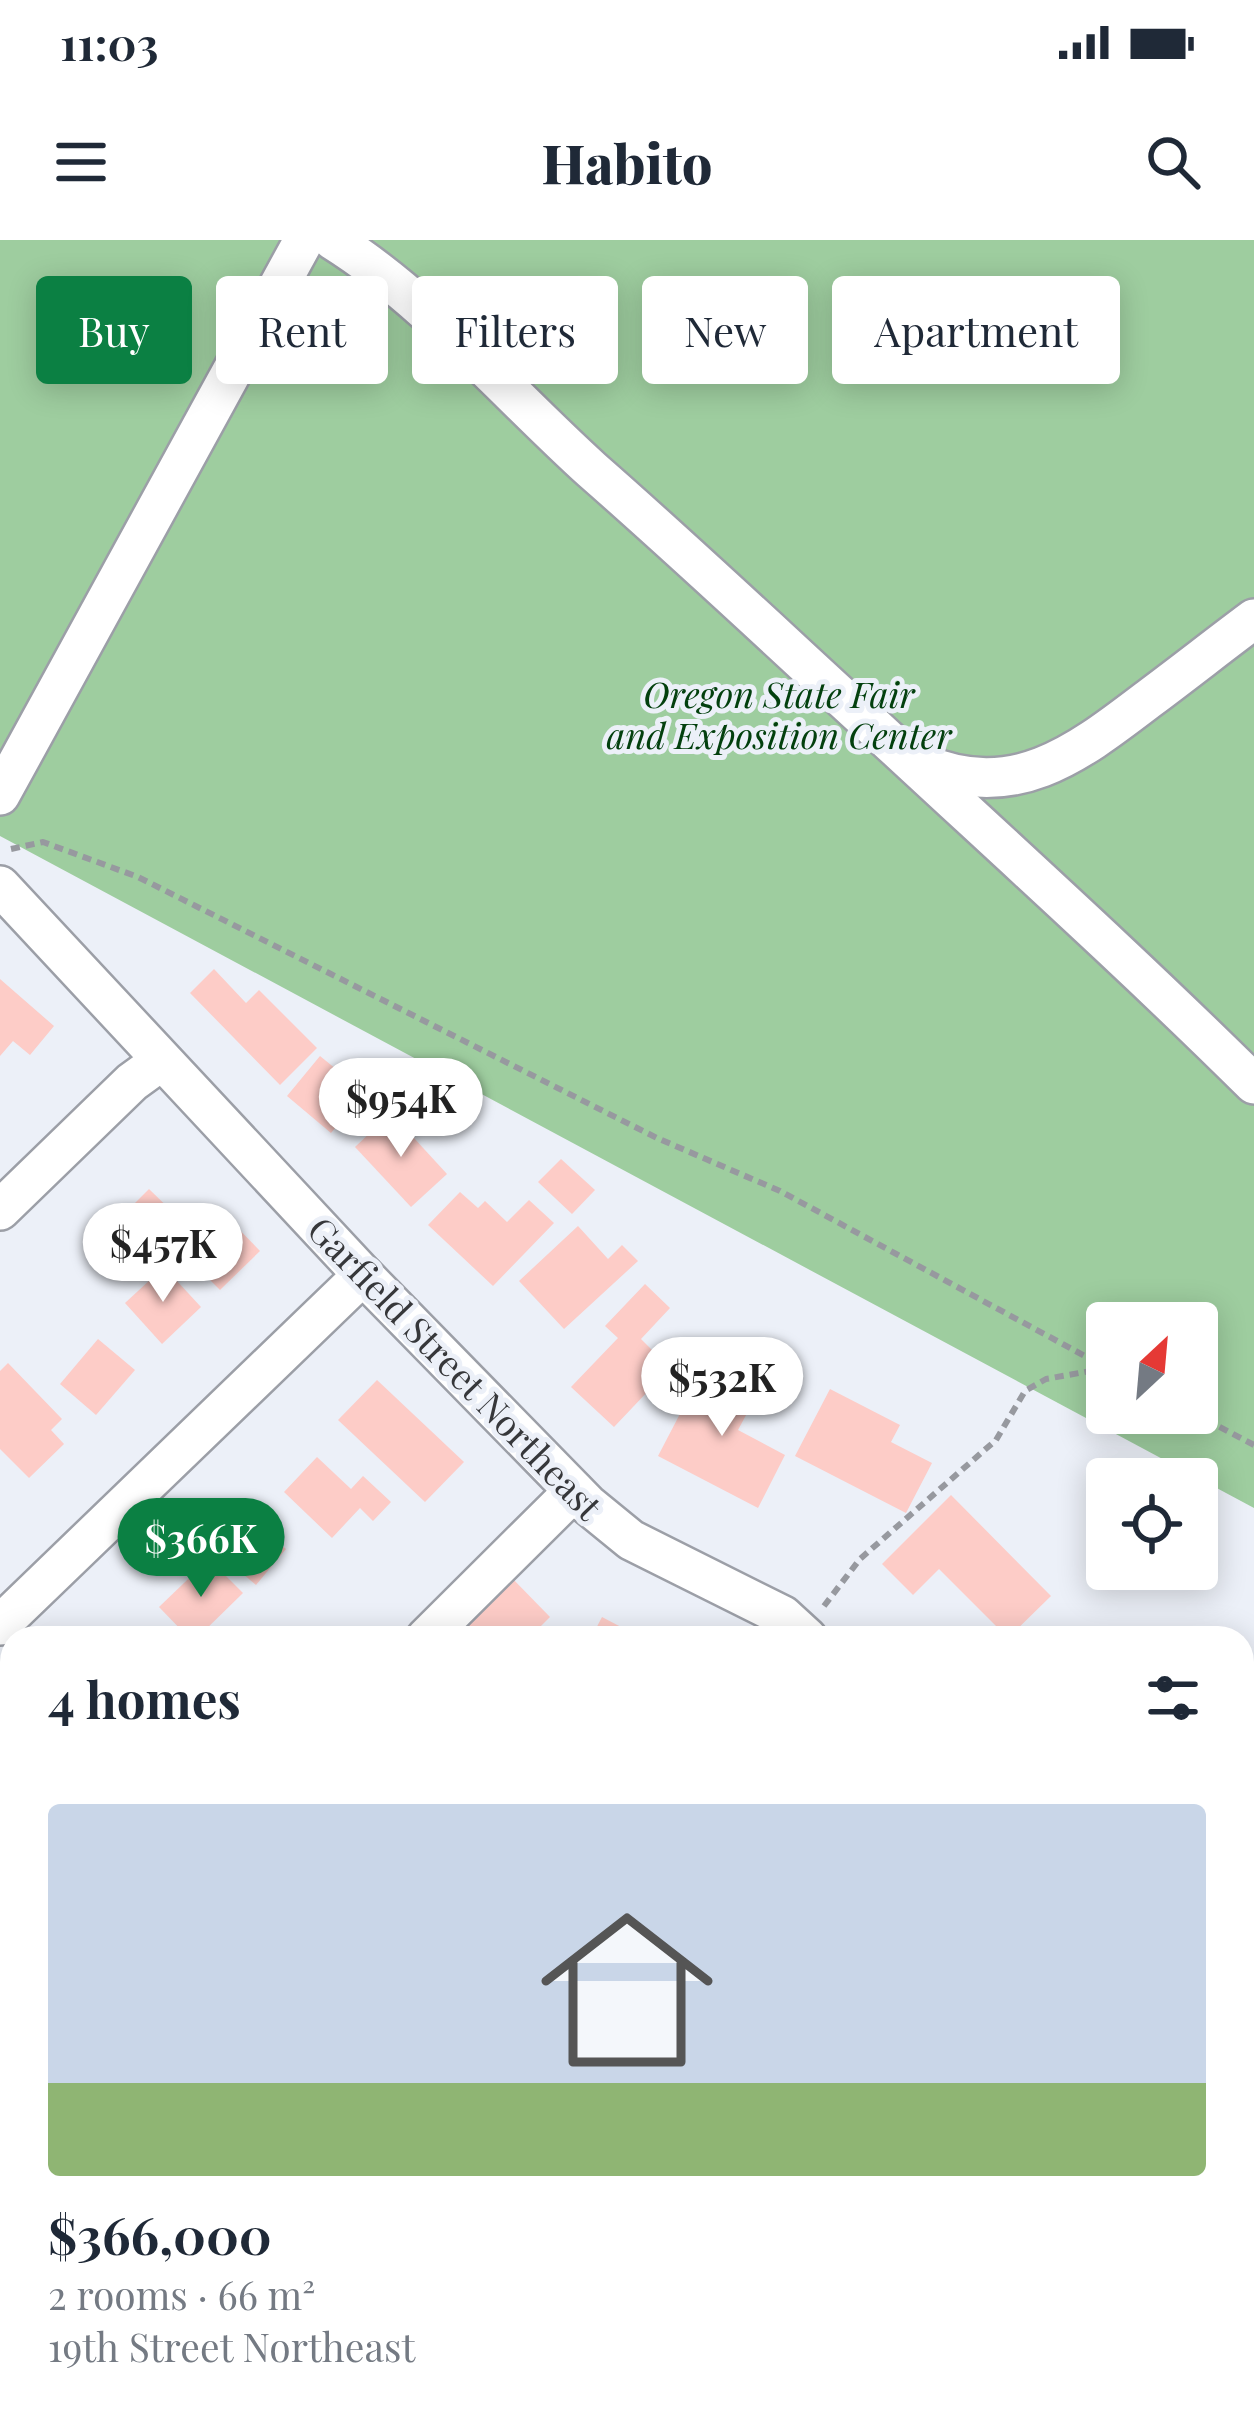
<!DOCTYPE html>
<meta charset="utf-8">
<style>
:root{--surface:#fff;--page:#f6f6f7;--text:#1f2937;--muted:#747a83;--line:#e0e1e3;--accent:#0b8043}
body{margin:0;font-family:"Playfair Display",serif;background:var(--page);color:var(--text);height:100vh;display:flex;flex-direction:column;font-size:45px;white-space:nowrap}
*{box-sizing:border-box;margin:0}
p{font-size:39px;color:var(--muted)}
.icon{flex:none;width:66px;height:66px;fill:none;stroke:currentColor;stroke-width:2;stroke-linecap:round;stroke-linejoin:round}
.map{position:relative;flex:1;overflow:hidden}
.details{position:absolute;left:0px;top:1386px;width:1254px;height:807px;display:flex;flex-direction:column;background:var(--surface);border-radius:36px 36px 0 0;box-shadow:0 6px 30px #0003}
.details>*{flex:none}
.top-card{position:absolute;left:36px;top:36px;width:1182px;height:108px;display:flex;gap:24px}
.needle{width:78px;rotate:26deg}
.controls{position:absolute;left:1086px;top:1062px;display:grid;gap:24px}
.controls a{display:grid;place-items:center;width:132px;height:132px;border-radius:12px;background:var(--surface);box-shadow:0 6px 30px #0003;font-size:60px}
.price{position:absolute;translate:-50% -102px;padding:0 27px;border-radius:42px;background:#fff;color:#222;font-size:39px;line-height:78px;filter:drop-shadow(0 3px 6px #0008)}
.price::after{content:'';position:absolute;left:50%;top:72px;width:36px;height:27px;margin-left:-18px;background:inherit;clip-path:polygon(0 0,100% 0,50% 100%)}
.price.selected{background:var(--accent);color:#fff}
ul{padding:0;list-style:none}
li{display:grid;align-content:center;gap:24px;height:636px;padding:0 48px}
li+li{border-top:3px solid var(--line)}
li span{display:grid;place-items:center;height:372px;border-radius:12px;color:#555}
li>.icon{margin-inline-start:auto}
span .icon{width:216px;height:216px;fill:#fffc;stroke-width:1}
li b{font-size:51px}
h2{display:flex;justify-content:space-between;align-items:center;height:144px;padding:0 48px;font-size:51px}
.tag{padding:0 42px;border-radius:12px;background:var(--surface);box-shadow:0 6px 30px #0003;font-size:42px;line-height:108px}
.tag.selected{background:var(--accent);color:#fff}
.status{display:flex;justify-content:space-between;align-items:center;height:84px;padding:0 60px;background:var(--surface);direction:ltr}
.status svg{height:33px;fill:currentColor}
header{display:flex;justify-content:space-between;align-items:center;height:156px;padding:0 48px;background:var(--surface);font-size:54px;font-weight:800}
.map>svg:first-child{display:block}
</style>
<div class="status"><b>11:03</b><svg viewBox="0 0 49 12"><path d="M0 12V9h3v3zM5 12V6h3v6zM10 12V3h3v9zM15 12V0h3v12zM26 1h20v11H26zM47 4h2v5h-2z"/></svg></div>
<header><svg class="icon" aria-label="menu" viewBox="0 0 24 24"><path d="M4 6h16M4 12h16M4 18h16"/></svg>Habito<svg class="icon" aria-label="search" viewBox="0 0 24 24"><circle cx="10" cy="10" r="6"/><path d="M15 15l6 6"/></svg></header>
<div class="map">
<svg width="1254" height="2191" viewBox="0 0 1254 2191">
<rect width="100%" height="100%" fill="#ecf0f8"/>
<path fill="#9ecd9f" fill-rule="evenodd" d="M 0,0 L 1254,0 L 1254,1268 L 0,596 ZM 1107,1083 L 1197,1083 L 1197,1173 L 1107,1173 Z"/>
<g fill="#fdccc7">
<polygon points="214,729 246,763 259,750 317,808 280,845 190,753"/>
<polygon points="0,739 54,786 30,815 13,801 0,816"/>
<polygon points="320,816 358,847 378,822 401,841 376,871 360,858 331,893 287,856"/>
<polygon points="391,873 447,934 411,967 355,907"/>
<polygon points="561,919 595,950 572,974 538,942"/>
<polygon points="149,949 184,983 159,1008 125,973"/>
<polygon points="460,952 478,968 485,961 507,982 529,960 554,983 493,1046 428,985"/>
<polygon points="229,979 260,1011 220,1050 188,1018"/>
<polygon points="578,986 608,1019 622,1005 638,1021 564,1089 519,1041"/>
<polygon points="164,1027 201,1067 162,1104 125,1063"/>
<polygon points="645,1044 670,1068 641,1099 670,1128 614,1187 571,1147 618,1098 605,1086"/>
<polygon points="98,1099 135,1130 96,1175 60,1144"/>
<polygon points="8,1123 62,1179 51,1190 64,1204 29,1238 0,1209 0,1131"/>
<polygon points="706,1124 759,1151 738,1190 785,1215 758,1268 658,1216"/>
<polygon points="377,1140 464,1222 425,1262 338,1180"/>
<polygon points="830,1149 900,1185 891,1202 932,1223 906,1273 795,1216"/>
<polygon points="317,1217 351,1249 363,1236 391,1262 373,1281 360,1268 332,1298 284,1252"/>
<polygon points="951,1255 1051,1356 1008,1398 939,1329 913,1355 882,1324"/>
<polygon points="247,1277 286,1309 256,1345 217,1312"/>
<polygon points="209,1319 243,1353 197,1398 189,1398 159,1367"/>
<polygon points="510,1336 550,1377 529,1398 475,1398 461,1384"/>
<polygon points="602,1377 642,1398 591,1398"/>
<polygon points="12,1505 12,1571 0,1559 0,1517"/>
<polygon points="1242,1739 1254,1745 1254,1836 1242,1830"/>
<polygon points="0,1836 12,1846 12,1907 0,1897"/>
<polygon points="1254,1850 1254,1884 1242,1879"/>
<polygon points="235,2181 314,2181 309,2191 230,2191"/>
<polygon points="513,2181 579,2181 574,2191 508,2191"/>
<polygon points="1036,2181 1104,2181 1098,2191 1031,2191"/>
</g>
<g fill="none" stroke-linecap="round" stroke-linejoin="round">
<g stroke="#9c9fa7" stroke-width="44">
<g id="minor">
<path d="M 333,0 C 426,58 510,156 592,230 C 688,314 781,402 875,488 C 1002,606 1131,722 1254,844"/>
<path d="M 923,524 C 1016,563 1079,512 1150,458 C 1185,432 1219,405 1254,379"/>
<polyline points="0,555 304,0"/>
<polyline points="0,646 363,1035 587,1264 631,1300 783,1376 807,1398"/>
<polyline points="0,970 132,842 161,821"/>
<polyline points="0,1385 363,1035"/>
<polyline points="426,1398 574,1251"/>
<polyline points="1242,1563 1254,1556"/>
<polyline points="0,1667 12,1679"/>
<polyline points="0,1798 12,1787"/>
<polyline points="29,2191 39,2181"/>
<polyline points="393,2191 399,2181"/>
<polyline points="908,2191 913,2181"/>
</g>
</g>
<g stroke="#97999f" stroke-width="6" stroke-dasharray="9 6" stroke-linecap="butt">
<polyline points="11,609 43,602 138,637 657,898 780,951 1107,1128"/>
<polyline points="1193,1173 1254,1205"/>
<polyline points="824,1366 860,1319 996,1200 1025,1151 1046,1139 1107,1128"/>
</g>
<use href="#minor" stroke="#fff" stroke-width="39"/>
</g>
<g text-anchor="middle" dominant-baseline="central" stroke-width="10" stroke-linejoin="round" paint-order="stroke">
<g font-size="36" font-style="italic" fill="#03400e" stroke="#ecf0f8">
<text x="779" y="453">Oregon State Fair<tspan x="779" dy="41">and Exposition Center</tspan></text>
</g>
<g font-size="36" fill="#36373a" stroke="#ecf0f8">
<text transform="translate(456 1127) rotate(46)">Garfield Street Northeast</text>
</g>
</g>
</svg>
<div class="controls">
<a><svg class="needle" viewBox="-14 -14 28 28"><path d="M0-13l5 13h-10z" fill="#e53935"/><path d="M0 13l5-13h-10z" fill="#747a83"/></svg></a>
<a><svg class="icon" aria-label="locate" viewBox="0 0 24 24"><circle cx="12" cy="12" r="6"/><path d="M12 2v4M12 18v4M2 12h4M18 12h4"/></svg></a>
</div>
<b class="price" style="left:401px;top:920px">$954K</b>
<b class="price" style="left:163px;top:1065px">$457K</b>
<b class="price" style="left:722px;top:1199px">$532K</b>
<b class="price selected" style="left:201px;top:1360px">$366K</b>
<div class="top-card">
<a class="tag selected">Buy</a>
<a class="tag">Rent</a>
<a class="tag">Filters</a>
<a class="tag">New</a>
<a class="tag">Apartment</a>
</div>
<section class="details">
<h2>4 homes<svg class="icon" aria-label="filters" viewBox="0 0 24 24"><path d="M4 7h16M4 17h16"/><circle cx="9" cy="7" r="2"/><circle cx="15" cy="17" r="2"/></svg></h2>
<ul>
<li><span style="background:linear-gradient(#c9d6e8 75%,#8fb573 0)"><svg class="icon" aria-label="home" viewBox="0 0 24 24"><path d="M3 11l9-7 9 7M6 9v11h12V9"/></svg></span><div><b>$366,000</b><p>2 rooms · 66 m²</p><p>19th Street Northeast</p></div></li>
</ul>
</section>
</div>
